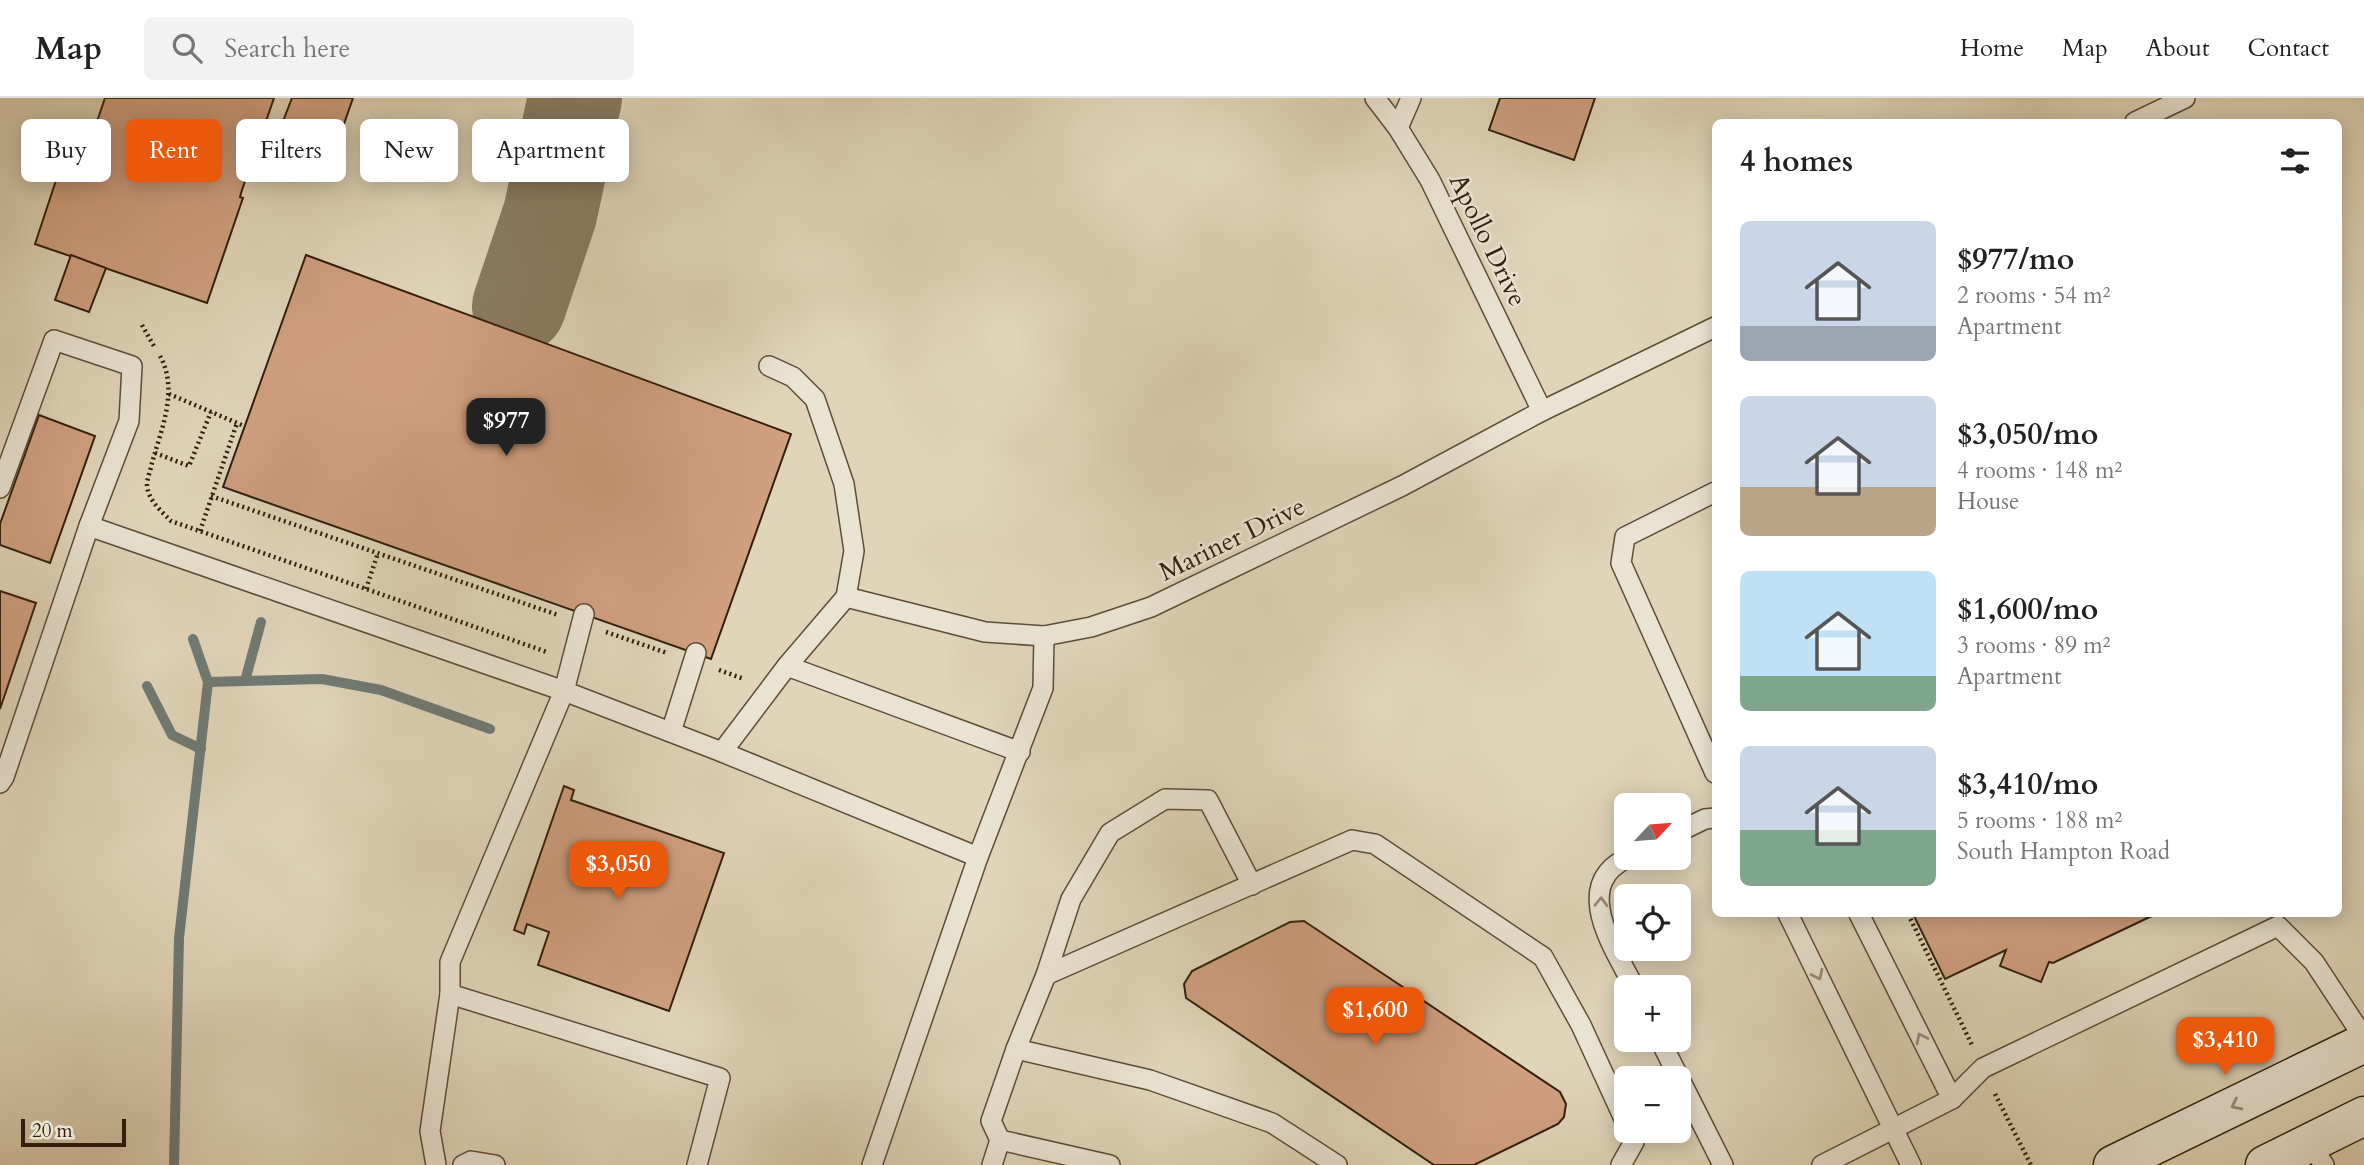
<!DOCTYPE html>
<meta charset="utf-8">
<style>
:root{--surface:#fff;--page:#f2f2f2;--text:#222;--muted:#767676;--line:#e0e0e0;--accent:#ea580c}
body{margin:0;font-family:Cardo,serif;background:var(--page);color:var(--text);height:100vh;display:flex;flex-direction:column;font-size:26px;white-space:nowrap}
*{box-sizing:border-box;margin:0}
p{font-size:23px;color:var(--muted)}
.icon{flex:none;width:38px;height:38px;fill:none;stroke:currentColor;stroke-width:2;stroke-linecap:round;stroke-linejoin:round}
.map{position:relative;flex:1;overflow:hidden}
.details{position:absolute;left:1712px;top:21px;width:630px;height:798px;display:flex;flex-direction:column;background:var(--surface);border-radius:10px;box-shadow:0 4px 18px #0003}
.details>*{flex:none}
.top-card{position:absolute;left:21px;top:21px;width:665px;height:63px;display:flex;gap:14px}
.needle{width:46px;rotate:64deg}
.controls{position:absolute;left:1614px;top:695px;display:grid;gap:14px}
.controls a{display:grid;place-items:center;width:77px;height:77px;border-radius:10px;background:var(--surface);box-shadow:0 4px 18px #0003;font-size:35px}
.scale{position:absolute;left:21px;bottom:18px;width:105px;box-sizing:border-box;padding-left:7px;border:4px solid #32200c;border-top:0;font-size:19px;line-height:24px;white-space:nowrap;color:#32200c;-webkit-text-stroke:5px #ebe3d2;paint-order:stroke}
.price{position:absolute;translate:-50% -60px;padding:0 16px;border-radius:14px;background:var(--accent);color:#fff;font-size:23px;line-height:46px;filter:drop-shadow(0 2px 4px #0008)}
.price::after{content:'';position:absolute;left:50%;top:42px;width:21px;height:16px;margin-left:-10px;background:inherit;clip-path:polygon(0 0,100% 0,50% 100%)}
.price.active{background:#222;color:#fff}
ul{padding:0;list-style:none}
li{display:flex;align-items:center;gap:21px;height:175px;padding:0 28px}
li span{display:grid;place-items:center;flex:none;width:196px;height:140px;border-radius:10px;color:#555}
li>.icon{margin-inline-start:auto}
span .icon{width:84px;height:84px;fill:#fffc;stroke-width:1}
li b{font-size:30px}
h2{display:flex;justify-content:space-between;align-items:center;height:84px;padding:0 28px;font-size:30px}
.tag{padding:0 24px;border-radius:10px;background:var(--surface);box-shadow:0 4px 18px #0003;font-size:24px;line-height:63px}
.tag.active{background:var(--accent);color:#fff}
header{display:flex;align-items:center;gap:42px;box-sizing:border-box;height:98px;padding:0 35px;background:var(--surface);border-bottom:2px solid var(--line)}
header strong{font-size:33px}
nav{display:flex;gap:38px;margin-inline-start:auto;font-size:24px}
.search{width:490px;height:63px;background:var(--page);display:flex;align-items:center;gap:18px;box-sizing:border-box;padding:0 24px;border-radius:10px;color:var(--muted);font-size:26px}
.map>svg:first-child{display:block}
</style>
<header>
<strong>Map</strong>
<div class="search"><svg class="icon" aria-label="search" viewBox="0 0 24 24"><circle cx="10" cy="10" r="6"/><path d="M15 15l6 6"/></svg>Search here</div>
<nav><a>Home</a><a>Map</a><a>About</a><a>Contact</a></nav>
</header>
<div class="map">
<svg width="2364" height="1067" viewBox="0 0 2364 1067">
<rect width="100%" height="100%" fill="#e0d4b9"/>
<filter id="stains"><feTurbulence type="fractalNoise" baseFrequency=".00286" numOctaves="4"/><feColorMatrix values="0 0 0 0 .2 0 0 0 0 .09 0 0 0 0 .02 0 0 0 .5 -.17"/></filter>
<radialGradient id="worn" r=".72"><stop offset=".6" stop-color="#630" stop-opacity="0"/><stop offset="1" stop-color="#630" stop-opacity=".3"/></radialGradient>
<g fill="none" stroke-linecap="round" stroke-linejoin="round">
<g stroke="#6f7a73" stroke-width="10">
<polyline points="245,583 261,524"/>
<polyline points="208,584 322,581 381,592 490,631"/>
<polyline points="147,588 172,637 201,651"/>
<polyline points="174,1067 179,840 208,584 193,541"/>
</g>
<polyline stroke="#897a62" stroke-width="94" points="519,208 550,116 575,0"/>
</g>
<g fill="#cf9f80" stroke="#32200c" stroke-width="2">
<polygon points="105,0 274,0 242,92 240,99 243,100 207,205 35,146 70,40 89,47"/>
<polygon points="292,0 353,0 337,46 282,26"/>
<polygon points="1500,0 1595,0 1574,62 1489,32"/>
<polygon points="71,157 106,170 89,214 55,202"/>
<polygon points="306,157 791,336 711,561 223,389"/>
<polygon points="39,317 95,338 50,465 0,447 0,426"/>
<polygon points="0,493 36,505 0,611"/>
<polygon points="564,688 574,692 571,702 724,755 669,913 538,867 549,834 527,826 524,836 514,832"/>
<polygon points="1913,816 2156,816 2053,865 2049,864 2041,884 2000,868 2006,852 1945,881"/>
<polygon points="1304,823 1560,994 1566,1006 1564,1019 1558,1026 1474,1067 1434,1067 1186,900 1184,886 1192,873 1290,824"/>
</g>
<g fill="none" stroke-linecap="round" stroke-linejoin="round">
<g stroke="#5e4d37" stroke-width="22">
<g id="lane">
<polyline points="1375,0 1398,30 1430,82 1542,313"/>
<polyline points="2135,24 2185,0"/>
<polyline points="1398,30 1411,0"/>
<polyline points="769,268 793,279 815,301 844,386 854,453 846,499"/>
<polyline points="0,390 54,242 132,268 129,323 89,428 4,679 0,685"/>
<polyline points="1715,394 1625,439 1621,465 1715,675"/>
<polyline points="89,428 564,593 722,654 978,759"/>
<polyline points="787,568 1020,654"/>
<polyline points="671,634 696,555"/>
<polyline points="722,654 787,568 846,499 985,534 1044,538 1091,529 1151,509 1402,388 1542,313 1715,229"/>
<polyline points="1678,734 1705,721 1715,720"/>
<path d="M 1627,760 C 1570,788 1615,851 1634,889"/>
<polyline points="1788,816 1911,1067"/>
<polyline points="1859,816 1952,1001"/>
<polyline points="1046,877 1071,801 1110,735 1165,701 1208,702 1252,787"/>
<polyline points="450,896 720,980 697,1067"/>
<polyline points="1660,942 1723,1067"/>
<polyline points="1016,951 1046,877 1352,742 1375,746 1543,859 1581,927 1626,1025"/>
<polyline points="2310,1045 2324,1067"/>
<polyline points="436,1067 430,1033 450,896 450,864 564,593 584,516"/>
<polyline points="463,1067 471,1063 495,1067"/>
<polyline points="872,1067 978,759 1043,590 1044,538"/>
<polyline points="992,1067 1000,1042"/>
<polyline points="1110,1067 1000,1042 991,1023 1016,951 1150,982 1272,1025 1337,1067"/>
<polyline points="1621,1067 1634,1044 1629,1032"/>
<polyline points="1822,1067 1952,1001 1983,970 2278,828 2314,864 2364,940"/>
</g>
</g>
<g stroke="#32200c" stroke-width="41">
<g id="secondary">
<polyline points="2113,1067 2364,945"/>
<polyline points="2265,1067 2364,1018"/>
</g>
</g>
<g stroke="#32200c" stroke-width="4.5" stroke-dasharray="2 3.5" stroke-linecap="butt">
<polyline points="142,227 155,250"/>
<path d="M 160,258 C 179,292 161,332 152,365 C 151,371 147,380 147,387 C 148,402 161,413 171,423 L 547,554"/>
<polyline points="169,296 244,328"/>
<polyline points="155,355 189,368 211,314"/>
<polyline points="211,398 558,517"/>
<polyline points="200,433 237,325"/>
<polyline points="366,491 378,455"/>
<polyline points="606,534 667,555"/>
<polyline points="719,572 744,581"/>
<polyline points="1908,816 1972,947"/>
<polyline points="1995,996 2031,1067"/>
</g>
<use href="#lane" stroke="#ebe3d2" stroke-width="19"/>
<use href="#secondary" stroke="#ebe3d2" stroke-width="38"/>
</g>
<defs><path id="oneway-chevron" d="M-2-3.5L2.5 0L-2 3.5" fill="none" stroke-width="1.6" stroke-linecap="round" stroke-linejoin="round" transform="scale(1.75)"/></defs>
<g stroke="#988b79">
<use href="#oneway-chevron" transform="translate(1601 804) rotate(-88)"/>
<use href="#oneway-chevron" transform="translate(1818 877) rotate(64)"/>
<use href="#oneway-chevron" transform="translate(1921 940) rotate(-116)"/>
<use href="#oneway-chevron" transform="translate(2236 1007) rotate(154)"/>
</g>
<g text-anchor="middle" dominant-baseline="central" stroke-width="5" stroke-linejoin="round" paint-order="stroke">
<g font-size="26" fill="#32200c" stroke="#ebe3d2">
<text transform="translate(1488 142) rotate(64)">Apollo Drive</text>
<text transform="translate(1232 441) rotate(-26)">Mariner Drive</text>
</g>
</g>
<rect width="100%" height="100%" filter="url(#stains)"/>
<rect width="100%" height="100%" fill="url(#worn)"/>
</svg>
<div class="controls">
<a><svg class="needle" viewBox="-14 -14 28 28"><path d="M0-13l5 13h-10z" fill="#e53935"/><path d="M0 13l5-13h-10z" fill="#767676"/></svg></a>
<a><svg class="icon" aria-label="locate" viewBox="0 0 24 24"><circle cx="12" cy="12" r="6"/><path d="M12 2v4M12 18v4M2 12h4M18 12h4"/></svg></a>
<a>+</a>
<a>−</a>
</div>
<div class="scale">20 m</div>
<b class="price active" style="left:506px;top:360px">$977</b>
<b class="price" style="left:618px;top:803px">$3,050</b>
<b class="price" style="left:1375px;top:949px">$1,600</b>
<b class="price" style="left:2225px;top:979px">$3,410</b>
<div class="top-card">
<a class="tag">Buy</a>
<a class="tag active">Rent</a>
<a class="tag">Filters</a>
<a class="tag">New</a>
<a class="tag">Apartment</a>
</div>
<section class="details">
<h2>4 homes<svg class="icon" aria-label="filters" viewBox="0 0 24 24"><path d="M4 7h16M4 17h16"/><circle cx="9" cy="7" r="2"/><circle cx="15" cy="17" r="2"/></svg></h2>
<ul>
<li><span style="background:linear-gradient(#c9d6e8 75%,#9aa5b1 0)"><svg class="icon" aria-label="home" viewBox="0 0 24 24"><path d="M3 11l9-7 9 7M6 9v11h12V9"/></svg></span><div><b>$977/mo</b><p>2 rooms · 54 m²</p><p>Apartment</p></div></li>
<li><span style="background:linear-gradient(#c9d6e8 65%,#b9a48a 0)"><svg class="icon" aria-label="home" viewBox="0 0 24 24"><path d="M3 11l9-7 9 7M6 9v11h12V9"/></svg></span><div><b>$3,050/mo</b><p>4 rooms · 148 m²</p><p>House</p></div></li>
<li><span style="background:linear-gradient(#bfe0f5 75%,#7fa58c 0)"><svg class="icon" aria-label="home" viewBox="0 0 24 24"><path d="M3 11l9-7 9 7M6 9v11h12V9"/></svg></span><div><b>$1,600/mo</b><p>3 rooms · 89 m²</p><p>Apartment</p></div></li>
<li><span style="background:linear-gradient(#c9d6e8 60%,#7fa58c 0)"><svg class="icon" aria-label="home" viewBox="0 0 24 24"><path d="M3 11l9-7 9 7M6 9v11h12V9"/></svg></span><div><b>$3,410/mo</b><p>5 rooms · 188 m²</p><p>South Hampton Road</p></div></li>
</ul>
</section>
</div>
